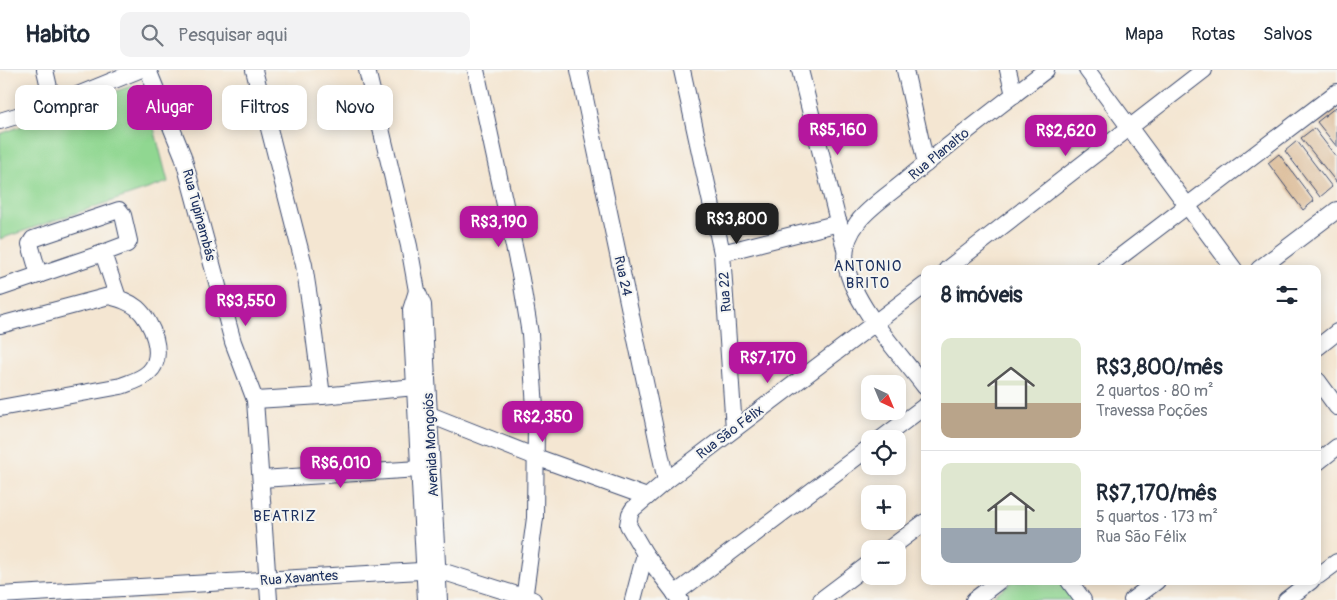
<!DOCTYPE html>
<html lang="pt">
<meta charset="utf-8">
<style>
:root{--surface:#fff;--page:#f2f2f3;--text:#1f2937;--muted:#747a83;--line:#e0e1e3;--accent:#b5179e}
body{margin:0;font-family:Pangolin,sans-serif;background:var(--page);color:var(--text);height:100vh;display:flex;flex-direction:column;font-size:19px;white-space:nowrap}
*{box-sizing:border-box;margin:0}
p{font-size:16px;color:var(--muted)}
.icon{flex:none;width:28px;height:28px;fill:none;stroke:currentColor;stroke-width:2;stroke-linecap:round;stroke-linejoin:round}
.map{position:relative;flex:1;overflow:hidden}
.sheet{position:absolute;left:921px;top:195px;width:400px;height:320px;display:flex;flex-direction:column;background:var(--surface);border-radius:10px;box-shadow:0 2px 12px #0003}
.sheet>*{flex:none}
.guide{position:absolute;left:15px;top:15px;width:475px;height:45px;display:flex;gap:10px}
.needle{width:32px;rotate:136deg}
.tools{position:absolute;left:861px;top:305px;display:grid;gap:10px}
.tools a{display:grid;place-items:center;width:45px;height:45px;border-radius:10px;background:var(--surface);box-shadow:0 2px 12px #0003;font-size:25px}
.price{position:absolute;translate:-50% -42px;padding:0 11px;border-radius:10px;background:var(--accent);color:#fff;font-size:16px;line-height:32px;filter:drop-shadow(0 1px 2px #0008)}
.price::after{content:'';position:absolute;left:50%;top:30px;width:15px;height:11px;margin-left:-8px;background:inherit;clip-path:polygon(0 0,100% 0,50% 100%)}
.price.on{background:#222;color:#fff}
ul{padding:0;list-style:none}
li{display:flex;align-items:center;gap:15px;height:125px;padding:0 20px}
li+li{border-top:1px solid var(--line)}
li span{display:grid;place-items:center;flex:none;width:140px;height:100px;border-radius:10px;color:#555}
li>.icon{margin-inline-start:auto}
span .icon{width:60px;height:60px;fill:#fffc;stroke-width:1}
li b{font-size:21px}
h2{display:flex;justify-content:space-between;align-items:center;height:60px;padding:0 20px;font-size:21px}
.chip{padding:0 18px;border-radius:10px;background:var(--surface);box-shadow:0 2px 12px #0003;font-size:18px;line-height:45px}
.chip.on{background:var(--accent);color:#fff}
header{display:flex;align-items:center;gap:30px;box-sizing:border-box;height:70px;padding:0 25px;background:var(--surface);border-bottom:1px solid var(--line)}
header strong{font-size:24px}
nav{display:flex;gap:28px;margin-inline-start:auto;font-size:18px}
.search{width:350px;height:45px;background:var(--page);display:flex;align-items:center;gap:12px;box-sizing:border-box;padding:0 18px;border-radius:10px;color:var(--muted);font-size:19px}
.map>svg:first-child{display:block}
</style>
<header>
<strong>Habito</strong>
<div class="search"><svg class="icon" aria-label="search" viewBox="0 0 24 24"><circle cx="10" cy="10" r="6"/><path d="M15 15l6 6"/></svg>Pesquisar aqui</div>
<nav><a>Mapa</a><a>Rotas</a><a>Salvos</a></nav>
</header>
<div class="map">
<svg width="1337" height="530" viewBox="0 0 1337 530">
<rect width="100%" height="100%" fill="#f6f6f2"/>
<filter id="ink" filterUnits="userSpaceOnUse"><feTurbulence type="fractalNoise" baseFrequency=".02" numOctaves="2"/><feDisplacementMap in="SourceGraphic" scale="10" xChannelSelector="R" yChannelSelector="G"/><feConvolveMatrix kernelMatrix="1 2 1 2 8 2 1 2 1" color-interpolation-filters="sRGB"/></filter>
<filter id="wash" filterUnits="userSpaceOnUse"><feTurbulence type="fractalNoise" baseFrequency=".0096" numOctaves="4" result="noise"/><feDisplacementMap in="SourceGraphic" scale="20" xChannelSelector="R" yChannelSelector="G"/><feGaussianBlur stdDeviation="1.12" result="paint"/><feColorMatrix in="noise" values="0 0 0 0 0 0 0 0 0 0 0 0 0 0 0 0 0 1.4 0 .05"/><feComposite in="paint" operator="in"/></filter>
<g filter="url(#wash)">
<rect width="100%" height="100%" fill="#f4e6d2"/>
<g fill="#90d791" stroke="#568378">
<polygon points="135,16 142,17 145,23 168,112 0,169 0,64 125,18"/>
<polygon points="1013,511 1059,511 1074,530 988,530"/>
</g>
<g id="blocks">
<g fill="#dcbc98">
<polygon points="1336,37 1337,39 1337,77 1317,52"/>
<polygon points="1314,58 1337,88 1337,113 1301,68"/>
<polygon points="1297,71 1332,117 1320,127 1285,81"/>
<polygon points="1279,84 1314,131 1303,140 1268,93"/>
</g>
</g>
</g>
<g filter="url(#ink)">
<use href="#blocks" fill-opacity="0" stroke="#3c4a6f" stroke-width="1"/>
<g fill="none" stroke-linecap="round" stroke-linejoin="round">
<g stroke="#3c4a6f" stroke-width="18">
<g id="minor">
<polyline points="45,0 53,35"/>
<polyline points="148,0 183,86 233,272 255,330 269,530"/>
<polyline points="254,0 304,195 310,234 322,326"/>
<polyline points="367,0 409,176 417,221 423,235 439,530"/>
<polyline points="476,0 521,209 530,264 536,353 535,448 524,530"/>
<polyline points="579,0 666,411"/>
<polyline points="682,0 722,183 734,359"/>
<polyline points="800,0 845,179"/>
<polyline points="905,0 926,94"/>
<polyline points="1008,0 1014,25"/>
<polyline points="1087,0 1234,199"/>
<polyline points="0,51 53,35 139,0"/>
<polyline points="722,183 839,153"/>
<polyline points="947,199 1204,0"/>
<polyline points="1104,199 1337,22"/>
<polyline points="1259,199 1337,140"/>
<polyline points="39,205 30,174 33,169 119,140 123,145 129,171 127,174 103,183"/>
<polyline points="0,218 103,183 118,228"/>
<polyline points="417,221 411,240 426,530"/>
<path d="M 0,255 L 109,226 C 120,229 128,231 137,238 C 152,251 166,286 149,302 C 141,310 131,312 121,316 L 0,338"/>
<polyline points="1318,277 1337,262"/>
<polyline points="1318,311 1337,337"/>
<path d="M 925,317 C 900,284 853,235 846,194 C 843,178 848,165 858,152 C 869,137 891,123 906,110 C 952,72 999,36 1046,0"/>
<polyline points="255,330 322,326 415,317"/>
<polyline points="430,345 536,387 647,427"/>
<polyline points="881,369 925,336"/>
<polyline points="1318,392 1337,377"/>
<polyline points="261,409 419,399"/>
<polyline points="889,479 925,452"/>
<polyline points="1318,506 1337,492"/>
<polyline points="1069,511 1083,530"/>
<polyline points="675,524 870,377"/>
<polyline points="0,525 438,500 533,530"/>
<polyline points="633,530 645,484"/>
<polyline points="680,530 645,484 628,455 630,444 633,439 666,411 925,215"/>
<polyline points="821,530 870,493"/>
<polyline points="974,530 999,511"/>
<polyline points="1132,530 1157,511"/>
<polyline points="1286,530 1311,511"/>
</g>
</g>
<use href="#minor" stroke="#fff" stroke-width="16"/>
</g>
</g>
<g text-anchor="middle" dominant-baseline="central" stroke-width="4" stroke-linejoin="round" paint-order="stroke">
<g font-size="14" fill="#1b2f5e" stroke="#f6f6f2">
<text transform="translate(939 84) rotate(-39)">Rua Planalto</text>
<text transform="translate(199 145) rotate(75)">Rua Tupinambás</text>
<text transform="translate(623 206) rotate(78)">Rua 24</text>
<text transform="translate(725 222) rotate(-94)">Rua 22</text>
<text transform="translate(730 362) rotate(-37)">Rua São Félix</text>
<text transform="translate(431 375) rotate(-93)">Avenida Mongoiós</text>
<text transform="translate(299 508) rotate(-4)">Rua Xavantes</text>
</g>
<g font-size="15" letter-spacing="1" fill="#1b2f5e" stroke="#f6f6f2">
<text x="868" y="196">ANTONIO<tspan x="868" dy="17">BRITO</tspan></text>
<text x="285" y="446">BEATRIZ</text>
</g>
</g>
</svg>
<div class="tools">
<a><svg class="needle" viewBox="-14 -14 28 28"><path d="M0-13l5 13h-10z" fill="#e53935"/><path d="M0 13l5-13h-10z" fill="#747a83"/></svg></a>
<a><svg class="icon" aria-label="locate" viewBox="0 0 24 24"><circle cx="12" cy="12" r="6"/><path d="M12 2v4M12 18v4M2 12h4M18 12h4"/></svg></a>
<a>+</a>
<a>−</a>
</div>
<b class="price" style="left:838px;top:86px">R$5,160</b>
<b class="price" style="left:1066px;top:87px">R$2,620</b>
<b class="price on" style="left:737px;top:175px">R$3,800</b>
<b class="price" style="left:499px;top:178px">R$3,190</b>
<b class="price" style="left:246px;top:257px">R$3,550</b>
<b class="price" style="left:768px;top:314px">R$7,170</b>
<b class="price" style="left:543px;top:373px">R$2,350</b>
<b class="price" style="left:341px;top:419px">R$6,010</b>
<div class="guide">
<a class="chip">Comprar</a>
<a class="chip on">Alugar</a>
<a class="chip">Filtros</a>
<a class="chip">Novo</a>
</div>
<section class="sheet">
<h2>8 imóveis<svg class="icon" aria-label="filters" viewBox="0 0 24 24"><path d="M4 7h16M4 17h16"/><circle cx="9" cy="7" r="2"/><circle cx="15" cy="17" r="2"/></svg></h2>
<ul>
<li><span style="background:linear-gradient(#dfe7d0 65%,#b9a48a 0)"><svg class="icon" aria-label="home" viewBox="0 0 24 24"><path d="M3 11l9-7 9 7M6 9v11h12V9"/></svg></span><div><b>R$3,800/mês</b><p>2 quartos · 80 m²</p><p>Travessa Poções</p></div></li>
<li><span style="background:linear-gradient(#dfe7d0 65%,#9aa5b1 0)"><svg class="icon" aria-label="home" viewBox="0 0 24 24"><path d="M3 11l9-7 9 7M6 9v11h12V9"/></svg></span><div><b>R$7,170/mês</b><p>5 quartos · 173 m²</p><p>Rua São Félix</p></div></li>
</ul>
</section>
</div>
